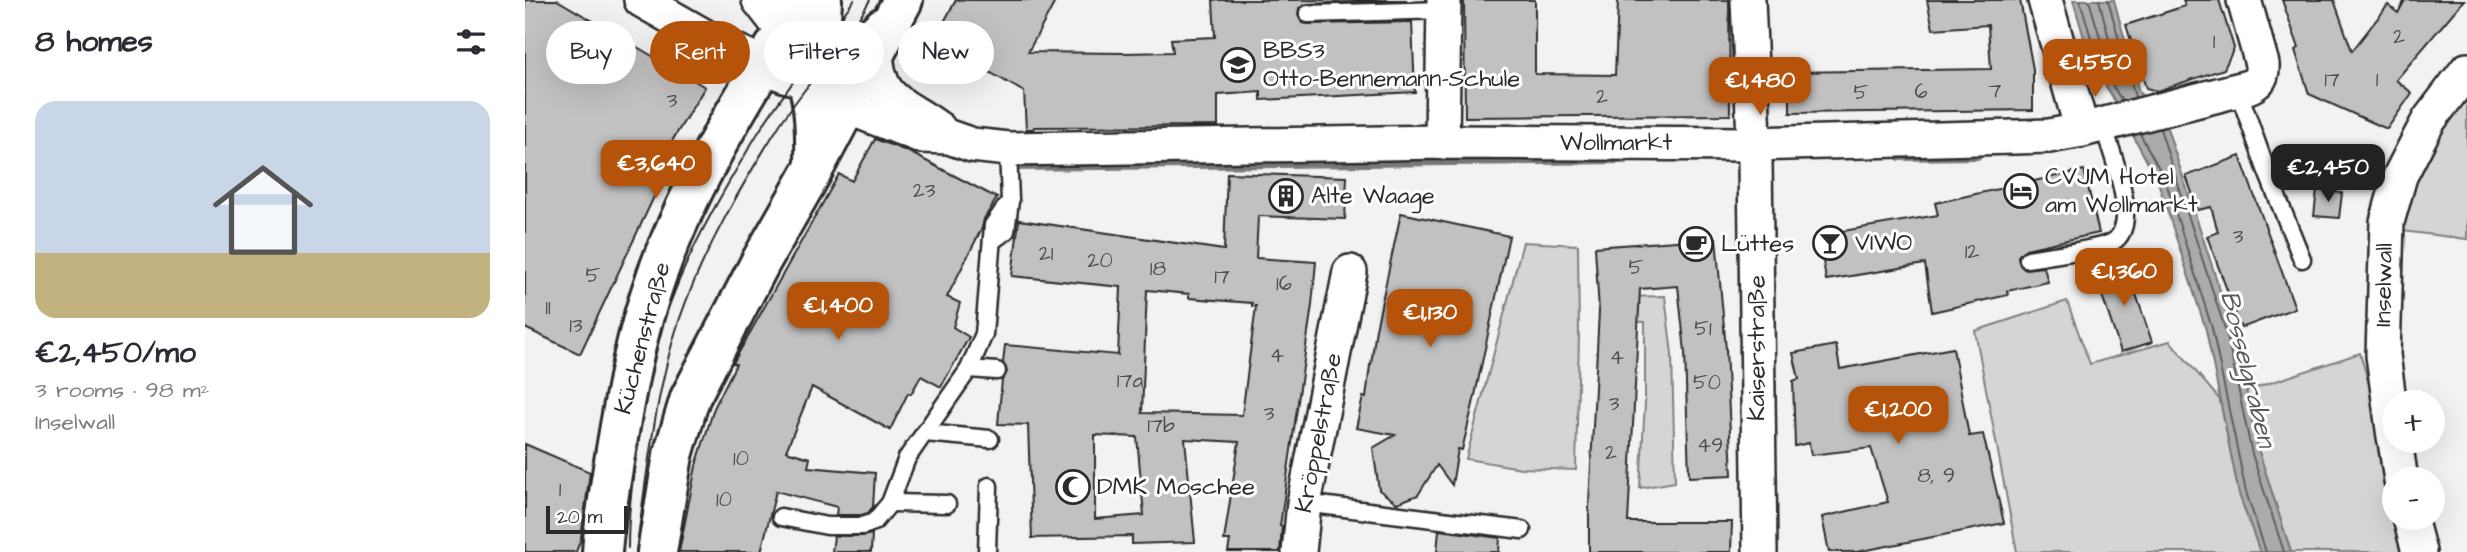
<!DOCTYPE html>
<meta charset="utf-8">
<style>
:root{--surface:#fff;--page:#f7f7f7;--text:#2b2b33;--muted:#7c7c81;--line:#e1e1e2;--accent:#b45309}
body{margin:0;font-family:"Architects Daughter",sans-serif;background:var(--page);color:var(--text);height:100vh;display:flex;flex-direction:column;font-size:26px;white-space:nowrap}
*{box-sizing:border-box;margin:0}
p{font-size:23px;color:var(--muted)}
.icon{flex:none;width:38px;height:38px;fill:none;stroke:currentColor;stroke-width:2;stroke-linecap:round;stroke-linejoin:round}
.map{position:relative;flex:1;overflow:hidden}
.details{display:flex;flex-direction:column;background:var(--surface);width:525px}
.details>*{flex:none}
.top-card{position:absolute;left:21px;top:21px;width:665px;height:63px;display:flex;gap:14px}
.fabs{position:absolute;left:1857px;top:390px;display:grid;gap:14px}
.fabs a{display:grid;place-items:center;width:63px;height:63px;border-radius:50%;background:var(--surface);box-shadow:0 7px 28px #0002;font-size:35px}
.scale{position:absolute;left:21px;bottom:18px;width:82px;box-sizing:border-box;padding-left:7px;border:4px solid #2b2b2b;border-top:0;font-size:19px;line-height:24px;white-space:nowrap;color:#2b2b2b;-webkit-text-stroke:5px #fff;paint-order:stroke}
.price{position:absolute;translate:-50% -60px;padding:0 16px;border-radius:14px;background:var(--accent);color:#fff;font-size:23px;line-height:46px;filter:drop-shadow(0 2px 4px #0008)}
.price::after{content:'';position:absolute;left:50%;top:42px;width:21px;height:16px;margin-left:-10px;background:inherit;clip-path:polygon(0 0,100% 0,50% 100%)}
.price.selected{background:#222;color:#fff}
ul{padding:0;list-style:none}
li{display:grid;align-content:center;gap:14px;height:371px;padding:0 35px}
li+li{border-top:2px solid var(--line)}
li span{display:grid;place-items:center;height:217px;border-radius:21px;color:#555}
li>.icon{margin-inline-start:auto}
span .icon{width:126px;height:126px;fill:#fffc;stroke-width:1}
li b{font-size:30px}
h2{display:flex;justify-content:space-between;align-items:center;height:84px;padding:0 35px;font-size:30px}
.chip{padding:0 24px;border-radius:32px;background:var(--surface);box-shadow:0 7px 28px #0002;font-size:24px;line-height:63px}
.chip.selected{background:var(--accent);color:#fff}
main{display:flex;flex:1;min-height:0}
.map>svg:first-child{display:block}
</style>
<main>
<section class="details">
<h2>8 homes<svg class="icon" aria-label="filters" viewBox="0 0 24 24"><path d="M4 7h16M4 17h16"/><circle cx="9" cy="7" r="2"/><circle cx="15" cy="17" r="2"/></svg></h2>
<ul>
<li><span style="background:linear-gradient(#c9d6e8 70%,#c2b280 0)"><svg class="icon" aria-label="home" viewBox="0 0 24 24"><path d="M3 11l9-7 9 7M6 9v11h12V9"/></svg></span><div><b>€2,450/mo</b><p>3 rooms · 98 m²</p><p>Inselwall</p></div></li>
</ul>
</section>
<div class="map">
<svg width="1942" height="552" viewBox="0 0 1942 552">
<rect width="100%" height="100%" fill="#f2f2f2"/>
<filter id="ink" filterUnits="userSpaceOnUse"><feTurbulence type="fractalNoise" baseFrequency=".0143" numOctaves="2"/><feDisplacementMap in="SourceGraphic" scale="14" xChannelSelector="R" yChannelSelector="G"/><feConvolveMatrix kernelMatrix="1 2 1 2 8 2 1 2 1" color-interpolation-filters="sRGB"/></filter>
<g filter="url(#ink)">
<g fill="#d5d5d5" stroke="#808080" stroke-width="2">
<polygon points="1942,70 1942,239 1861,229"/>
<polygon points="998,242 1053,245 1054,335 1051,470 996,468 941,459"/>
<polygon points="1140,296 1147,354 1150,482 1115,488 1120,403 1120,322 1098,321 1098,297"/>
<polygon points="1542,301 1565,364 1645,341 1695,400 1714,494 1735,552 1492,552 1450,331"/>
<polygon points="1835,353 1871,479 1869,480 1869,518 1893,552 1766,552 1734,452 1721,391"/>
</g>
<polygon fill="#ababab" stroke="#787878" stroke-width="2" points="1548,0 1589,0 1614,92 1641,125 1709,333 1734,452 1766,552 1735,552 1714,494 1681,330 1633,182 1587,96 1567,65"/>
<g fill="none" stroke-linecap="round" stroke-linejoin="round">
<g stroke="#5e5e5e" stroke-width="2">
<polyline points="1555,0 1573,62 1597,101"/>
<polyline points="1564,0 1581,58 1586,62 1589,58 1574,0"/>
<polyline points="1583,0 1610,97"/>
<polyline points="1635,129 1702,335 1727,454 1759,552"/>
<polyline points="1615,134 1640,179 1687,328 1721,492 1741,552"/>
</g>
<g stroke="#787878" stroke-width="8">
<polyline points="1375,157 1452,156"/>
<polyline points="490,167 1099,160"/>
</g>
</g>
<g fill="#c1c1c1" stroke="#2b2b2b" stroke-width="2" fill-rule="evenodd">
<polygon points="0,0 32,0 180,87 144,146 151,150 55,354 0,328"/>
<polygon points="431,0 531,0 503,52 599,53 648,52 646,39 690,37 688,0 882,0 783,4 774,8 773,15 777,23 783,24 887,22 890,92 736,100 736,92 693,95 693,126 509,127 508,129 501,129 499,92 409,40"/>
<polygon points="939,0 1010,0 1010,74 1090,75 1093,0 1204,0 1205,115 940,117"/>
<polygon points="1402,0 1495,0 1508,69 1508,110 1265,113 1265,72 1466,69 1463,25 1408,29"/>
<polygon points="1658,0 1694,0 1709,48 1699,69 1632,91 1621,88 1601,25 1660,6"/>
<polygon points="1757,0 1809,0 1827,51 1863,5 1873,13 1880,0 1939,0 1871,80 1887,93 1862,129 1784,94 1770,50 1774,48"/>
<polygon points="350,139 384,152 472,198 459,219 457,228 422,297 435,303 428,327 444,337 416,387 396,376 386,394 383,393 365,430 287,387 261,451 285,458 283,467 350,473 348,507 343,513 336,515 311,515 312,507 251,491 236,552 154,552 171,466 189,408 211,364 208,363 314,174 327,181"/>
<polygon points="1715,156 1770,308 1716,328 1682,236 1693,232 1686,207 1673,210 1661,176"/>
<polygon points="1559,170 1574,233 1501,249 1493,256 1495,265 1499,269 1519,267 1523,282 1482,291 1483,295 1407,312 1400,264 1301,280 1294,235 1413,215 1410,203"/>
<path d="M 702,173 L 822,177 L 820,219 L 733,216 L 731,258 L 791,262 L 787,305 L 755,526 L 757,526 L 755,552 L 703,552 L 705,540 L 699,540 L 714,442 L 660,439 L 670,542 L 607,544 L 607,536 L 507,538 L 503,425 L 473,424 L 477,380 L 482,372 L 478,363 L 480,345 L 593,355 L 596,287 L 487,276 L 494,220 L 699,250 ZM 622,290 L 664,294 L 664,298 L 727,303 L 727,306 L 731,306 L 717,415 L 617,413 ZM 570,435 L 612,437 L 619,515 L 570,519 Z"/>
<polygon points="1792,190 1817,193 1814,218 1789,216"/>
<polygon points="876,213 984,236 949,400 937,450 933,449 927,485 912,465 893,495 872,503 854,490 848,448 870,435 831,428 838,397 841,398 845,365 846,365 851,329"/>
<polygon points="1191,238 1201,349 1207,475 1164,477 1160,352 1153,286 1115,289 1103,522 1207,522 1206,552 1064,552 1064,503 1074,311 1070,247"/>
<polygon points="1601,264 1627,342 1596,352 1573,283 1573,274"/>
<polygon points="1311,345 1315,369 1428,348 1444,436 1458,434 1479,523 1332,552 1304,552 1297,517 1363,502 1346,448 1286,455 1284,443 1270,446 1268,381 1274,379 1268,353"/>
<polygon points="0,444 65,472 56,538 51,552 0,552"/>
<polygon points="914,530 975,538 974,552 912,552"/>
<polygon points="347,534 346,552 307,552 309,536 338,536"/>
</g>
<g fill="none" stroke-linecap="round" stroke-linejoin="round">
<g stroke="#2b2b2b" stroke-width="21">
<g id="lane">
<polyline points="783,14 919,10"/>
<polyline points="1713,90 1741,169 1777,259"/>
<polyline points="467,241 481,231 485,201 483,149"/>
<path d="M 1503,259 C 1529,254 1558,252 1583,244 C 1621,231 1585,151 1578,124"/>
<polyline points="444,369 472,371"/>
<polyline points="400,433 465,439"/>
<polyline points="365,503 422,504"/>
<polyline points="779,503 997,530"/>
<polyline points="256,517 302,526 338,526 349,522 365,503 382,458 444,369 459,334 468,225 485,201"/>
<polyline points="462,552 464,486"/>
</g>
</g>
<g stroke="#2b2b2b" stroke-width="38">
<g id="street">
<polyline points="116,0 188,41 240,64"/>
<polyline points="234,0 259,32"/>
<polyline points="1223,0 1230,161 1235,552"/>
<polyline points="1520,0 1557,130"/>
<path d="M 351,50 C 353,104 377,101 414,129"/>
<path d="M 322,107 L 396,136 L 424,137 L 447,145 L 483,149 L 917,142 L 1228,144 L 1524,136 L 1557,130 L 1720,88 C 1733,84 1738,78 1737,64 L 1719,0"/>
<polyline points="917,142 919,0"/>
<polyline points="1869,437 1858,355 1862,222 1875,176 1894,139 1904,120 1942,70"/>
<polyline points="1870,441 1876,480"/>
<polyline points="1885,518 1894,552"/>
<polyline points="774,552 779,503 825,272"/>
</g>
</g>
<g stroke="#2b2b2b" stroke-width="44">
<g id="secondary">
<path d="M 297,0 C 295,30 296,60 308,88"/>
<path d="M 271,53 C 290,88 291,126 290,165"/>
<path d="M 240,64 C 252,69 265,76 278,76 C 301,75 341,43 358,27"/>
<path d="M 77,552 C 80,510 88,468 95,426 C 105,368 117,311 139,256 C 175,166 227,82 279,0"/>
<polyline points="132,552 148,455 165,398 235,263 287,172 378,0"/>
</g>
</g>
<use href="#lane" stroke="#fff" stroke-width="16"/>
<use href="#street" stroke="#fff" stroke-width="33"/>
<use href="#secondary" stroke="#fff" stroke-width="38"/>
<g stroke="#2b2b2b" stroke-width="2">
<path d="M 103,548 C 103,507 109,468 116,427 C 124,382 131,336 149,293 C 170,239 200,188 230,138 C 259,90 296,46 329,0"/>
<path d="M 111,552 C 122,475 130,392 155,318 C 178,252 215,188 252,129 C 280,84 319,46 345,0"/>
</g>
</g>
</g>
<defs>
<g id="school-ring" transform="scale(1.75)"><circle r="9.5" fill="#fff" stroke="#2b2b2b" stroke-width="1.5"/><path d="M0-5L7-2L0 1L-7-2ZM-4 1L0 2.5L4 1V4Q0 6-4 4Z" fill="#2b2b2b"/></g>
<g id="hotel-ring" transform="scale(1.75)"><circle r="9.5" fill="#fff" stroke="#2b2b2b" stroke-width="1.5"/><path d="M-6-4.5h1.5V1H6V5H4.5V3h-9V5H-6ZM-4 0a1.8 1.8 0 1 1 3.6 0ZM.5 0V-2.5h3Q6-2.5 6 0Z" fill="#2b2b2b"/></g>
<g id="building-ring" transform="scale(1.75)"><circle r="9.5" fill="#fff" stroke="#2b2b2b" stroke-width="1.5"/><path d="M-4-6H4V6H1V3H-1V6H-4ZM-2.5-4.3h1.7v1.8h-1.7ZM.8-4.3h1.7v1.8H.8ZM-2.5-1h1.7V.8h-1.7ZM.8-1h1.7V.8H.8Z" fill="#2b2b2b"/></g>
<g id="bar-ring" transform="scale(1.75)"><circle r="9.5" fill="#fff" stroke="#2b2b2b" stroke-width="1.5"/><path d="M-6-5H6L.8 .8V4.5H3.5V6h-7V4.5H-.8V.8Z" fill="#2b2b2b"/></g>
<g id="cafe-ring" transform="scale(1.75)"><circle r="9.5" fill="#fff" stroke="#2b2b2b" stroke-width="1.5"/><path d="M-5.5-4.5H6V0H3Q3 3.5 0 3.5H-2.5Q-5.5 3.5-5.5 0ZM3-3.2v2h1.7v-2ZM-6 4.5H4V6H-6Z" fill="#2b2b2b"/></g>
<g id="mosque-ring" transform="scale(1.75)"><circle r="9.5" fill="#fff" stroke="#2b2b2b" stroke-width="1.5"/><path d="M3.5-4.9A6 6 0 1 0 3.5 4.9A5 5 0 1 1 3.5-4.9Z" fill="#2b2b2b"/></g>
</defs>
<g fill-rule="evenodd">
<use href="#school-ring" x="713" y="65"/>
<use href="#hotel-ring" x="1496" y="191"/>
<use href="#building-ring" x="761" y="196"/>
<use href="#bar-ring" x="1305" y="243"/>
<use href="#cafe-ring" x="1171" y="244"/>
<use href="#mosque-ring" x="548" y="487"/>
</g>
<g text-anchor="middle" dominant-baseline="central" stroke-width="6" stroke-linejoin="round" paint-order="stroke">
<g font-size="21" fill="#505050">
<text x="1874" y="36">2</text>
<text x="1689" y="41">1</text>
<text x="1807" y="79">17</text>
<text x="1852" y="79">1</text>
<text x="1470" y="90">7</text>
<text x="1396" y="91">6</text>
<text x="1336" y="92">5</text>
<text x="1077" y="96">2</text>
<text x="147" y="100">3</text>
<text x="399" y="190">23</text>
<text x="1713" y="236">3</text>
<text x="1447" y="251">12</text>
<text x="521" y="253">21</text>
<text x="575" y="260">20</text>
<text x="1111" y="267">5</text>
<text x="633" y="268">18</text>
<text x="68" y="275">5</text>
<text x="697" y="276">17</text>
<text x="759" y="283">16</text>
<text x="23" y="307">11</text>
<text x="51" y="325">13</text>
<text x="1178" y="328">51</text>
<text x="752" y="355">4</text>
<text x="1092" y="357">4</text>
<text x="605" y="380">17a</text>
<text x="1182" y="382">50</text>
<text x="1089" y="403">3</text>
<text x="744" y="413">3</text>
<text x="636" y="425">17b</text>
<text x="1185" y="445">49</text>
<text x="1086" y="452">2</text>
<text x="216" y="458">10</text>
<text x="1411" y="475">8, 9</text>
<text x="35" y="489">1</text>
<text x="199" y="499">10</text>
</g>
<g font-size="24" fill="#2b2b2b" stroke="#fff" text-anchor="start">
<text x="738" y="51">BBS3<tspan x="738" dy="28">Otto-Bennemann-Schule</tspan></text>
<text x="1520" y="177">CVJM Hotel<tspan x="1520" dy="28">am Wollmarkt</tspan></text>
<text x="786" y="196">Alte Waage</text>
<text x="1330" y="243">VIWO</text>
<text x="1196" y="244">Lüttes</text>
<text x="572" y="487">DMK Moschee</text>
</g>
<g font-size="24" fill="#2b2b2b" stroke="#fff">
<text x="1091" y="143">Wollmarkt</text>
<text transform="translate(1859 285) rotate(-89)">Inselwall</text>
<text transform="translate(118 338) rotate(-75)">Küchenstraße</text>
<text transform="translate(1232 348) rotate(-90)">Kaiserstraße</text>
<text transform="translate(794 433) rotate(-79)">Kröppelstraße</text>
</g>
<g font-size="26" font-style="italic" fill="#585858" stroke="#fff">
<text transform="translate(1723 369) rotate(76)">Bosselgraben</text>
</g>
</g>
</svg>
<div class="fabs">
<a>+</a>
<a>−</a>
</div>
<div class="scale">20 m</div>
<b class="price" style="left:1570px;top:99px">€1,550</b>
<b class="price" style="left:1235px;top:117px">€1,480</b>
<b class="price" style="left:131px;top:200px">€3,640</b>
<b class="price selected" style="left:1803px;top:204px">€2,450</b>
<b class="price" style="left:1599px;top:308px">€1,360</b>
<b class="price" style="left:313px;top:342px">€1,400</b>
<b class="price" style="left:905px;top:349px">€1,130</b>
<b class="price" style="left:1373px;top:446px">€1,200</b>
<div class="top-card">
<a class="chip">Buy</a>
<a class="chip selected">Rent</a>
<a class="chip">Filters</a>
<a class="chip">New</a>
</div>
</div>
</main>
